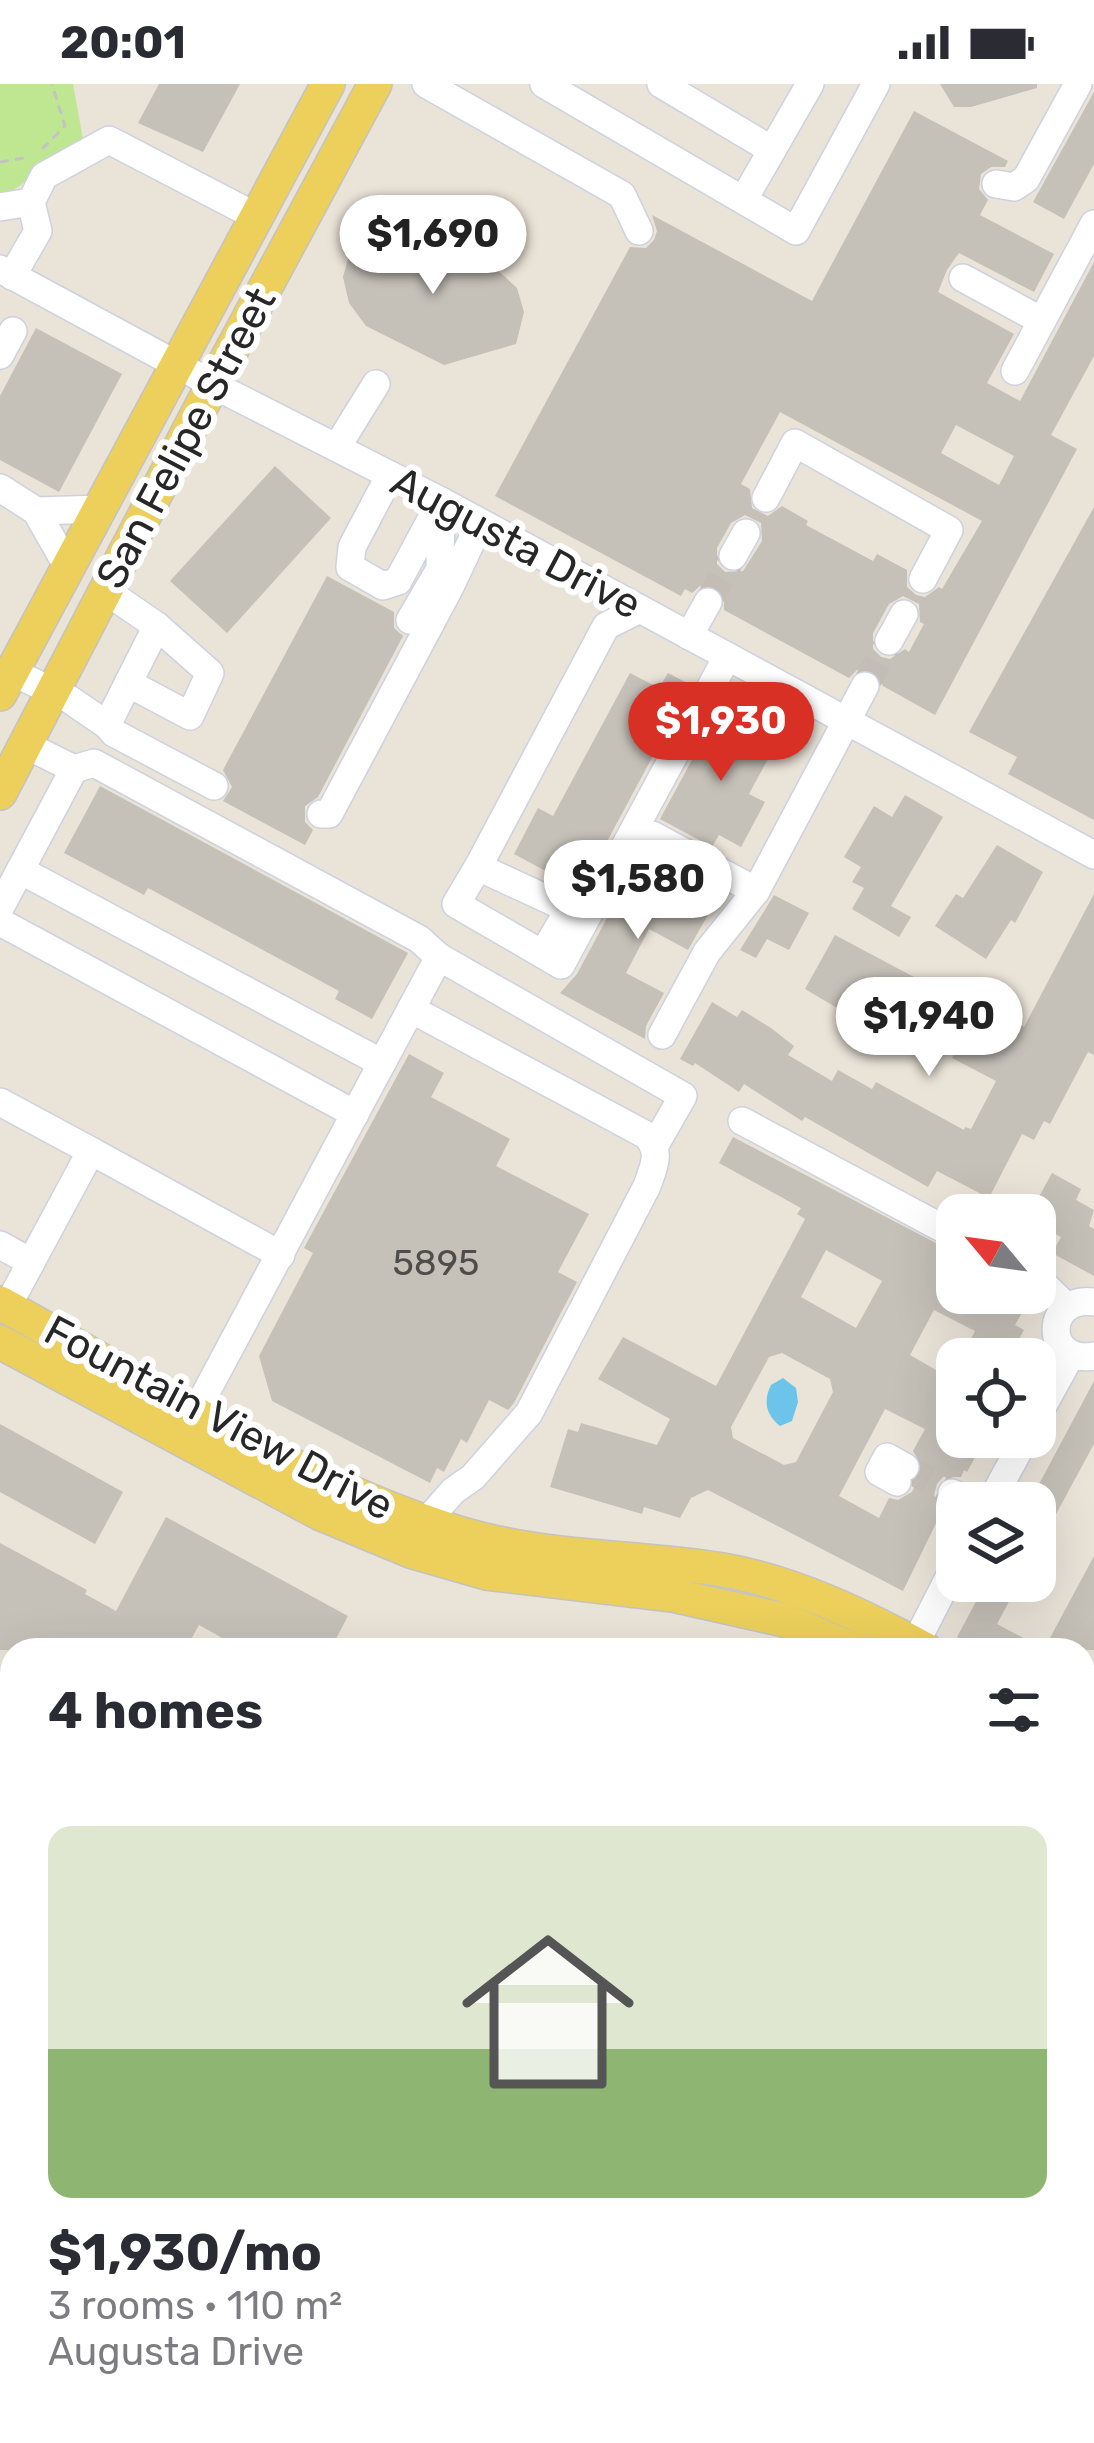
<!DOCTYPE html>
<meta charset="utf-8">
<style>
:root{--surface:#fff;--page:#f7f7f7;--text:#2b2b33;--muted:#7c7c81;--accent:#d93025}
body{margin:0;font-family:Rubik,sans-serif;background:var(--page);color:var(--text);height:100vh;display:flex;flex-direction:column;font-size:45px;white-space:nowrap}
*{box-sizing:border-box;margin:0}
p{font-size:39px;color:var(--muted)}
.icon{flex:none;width:66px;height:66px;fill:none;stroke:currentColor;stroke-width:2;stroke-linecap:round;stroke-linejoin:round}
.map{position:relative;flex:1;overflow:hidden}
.panel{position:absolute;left:0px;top:1554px;width:1095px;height:807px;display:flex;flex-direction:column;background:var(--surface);border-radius:36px 36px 0 0;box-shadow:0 12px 48px #0002}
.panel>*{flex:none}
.needle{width:78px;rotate:299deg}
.buttons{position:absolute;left:936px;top:1110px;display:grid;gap:24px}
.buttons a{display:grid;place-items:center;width:120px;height:120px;border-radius:24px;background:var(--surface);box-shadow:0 12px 48px #0002;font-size:60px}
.price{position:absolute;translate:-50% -102px;padding:0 27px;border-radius:42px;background:#fff;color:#222;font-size:39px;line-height:78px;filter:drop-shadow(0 3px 6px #0008)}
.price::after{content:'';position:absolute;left:50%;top:72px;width:36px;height:27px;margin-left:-18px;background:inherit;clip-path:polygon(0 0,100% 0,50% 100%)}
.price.active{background:var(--accent);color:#fff}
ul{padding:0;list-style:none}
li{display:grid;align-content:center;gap:24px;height:636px;padding:0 48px}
li span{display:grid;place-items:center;height:372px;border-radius:24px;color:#555}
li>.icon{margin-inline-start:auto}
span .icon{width:216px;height:216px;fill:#fffc;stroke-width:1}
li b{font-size:51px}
h2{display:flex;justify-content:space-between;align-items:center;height:144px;padding:0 48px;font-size:51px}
.status{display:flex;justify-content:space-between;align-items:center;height:84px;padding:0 60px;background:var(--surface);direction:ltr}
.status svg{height:33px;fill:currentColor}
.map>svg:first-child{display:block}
</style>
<div class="status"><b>20:01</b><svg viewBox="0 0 49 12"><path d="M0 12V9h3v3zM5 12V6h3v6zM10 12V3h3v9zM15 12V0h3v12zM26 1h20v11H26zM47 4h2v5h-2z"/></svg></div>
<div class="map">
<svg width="1094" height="2359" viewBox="0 0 1094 2359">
<rect width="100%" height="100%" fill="#eae3d8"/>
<polygon fill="#bfe791" points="0,0 73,0 83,55 0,116"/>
<path fill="#6cc4eb" d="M 783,1294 L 796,1304 L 798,1318 L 792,1337 L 780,1342 C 766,1331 763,1317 771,1301 Z"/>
<g fill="#c5c0b8" fill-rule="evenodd">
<polygon points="159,0 240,0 203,68 138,39"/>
<polygon points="940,0 1037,0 1037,4 971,23 954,23"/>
<polygon points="1094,8 1094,80 1064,135 1033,118"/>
<path d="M 914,27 L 1008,77 L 1005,83 L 991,83 L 981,90 L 979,105 L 988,116 L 980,131 L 1054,170 L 1034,208 L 959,169 L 947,186 L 938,208 L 1014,250 L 987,299 L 1020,317 L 1094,178 L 1094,272 L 1051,351 L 1077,365 L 935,631 L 883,602 L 872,586 L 857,586 L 849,594 L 724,526 L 724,510 L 716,502 L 700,502 L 692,509 L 685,505 L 681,512 L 495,412 L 630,163 L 646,164 L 654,156 L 657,147 L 652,131 L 812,217 ZM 780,328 L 982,437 L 942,505 L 939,503 L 925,513 L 916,511 L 907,503 L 907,486 L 877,470 L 873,477 L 806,441 L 808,437 L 782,422 L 768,432 L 752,424 L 750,405 L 741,400 ZM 956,341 L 1014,372 L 999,401 L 941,369 ZM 745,431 L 761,439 L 762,457 L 743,487 L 725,488 L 717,480 L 717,464 L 731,439 ZM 903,512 L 919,520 L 920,538 L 924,540 L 909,568 L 905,565 L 890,575 L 881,573 L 873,565 L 873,549 L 889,520 Z"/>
<polygon points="425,144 493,182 517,204 524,228 516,260 444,281 366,242 349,219 343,193 350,168"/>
<polygon points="36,244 122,290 59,408 0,376 0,312"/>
<polygon points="275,382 331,434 227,549 170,497"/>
<polygon points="1094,423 1094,736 1008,690 1017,673 969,648"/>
<polygon points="327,492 394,528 394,544 403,552 318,713 305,722 305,738 313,746 305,761 223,717 232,703 223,686"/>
<polygon points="630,589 659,604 668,589 691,601 581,806 514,770 538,724 553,732"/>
<polygon points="719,626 777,658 749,710 765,718 741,763 719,751 712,763 660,735"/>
<polygon points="100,702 408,869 372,935 335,915 339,907 148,804 144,811 64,769"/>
<polygon points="905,711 943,733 891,822 911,833 899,853 852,825 864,804 852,798 861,783 844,773 874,722 892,733"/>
<polygon points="997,761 1043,788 1015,839 1011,836 986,875 935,842 956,810 963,814"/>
<polygon points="643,767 709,802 701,816 713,822 688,866 649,845 626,889 664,909 646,942 645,955 560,909 577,890"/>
<polygon points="1094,810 1094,971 1088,968 1050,1040 1044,1037 1034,1056 1022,1050 989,1114 937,1087 928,1103 805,1033 802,1037 744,1000 739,1008 695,979 693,982 680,975 712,918 737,933 742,926 771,944 794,962 788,971 832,997 838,986 872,1005 876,998 964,1046 965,1043 971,1045 996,997 952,974 981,920 1024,943"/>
<polygon points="774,811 809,829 789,866 767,855 756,874 740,866"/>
<polygon points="835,851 944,909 912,965 878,945 873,953 856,943 859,937 805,905"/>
<polygon points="409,970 444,989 431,1013 510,1055 496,1082 589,1130 558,1188 577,1198 514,1319 508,1326 489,1316 467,1359 461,1355 444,1388 437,1384 430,1399 272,1317 259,1272 313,1169 304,1164"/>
<path d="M 733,1053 L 957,1170 L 957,1209 L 1027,1209 L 1031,1213 L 1015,1241 L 1024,1246 L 1018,1257 L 1027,1262 L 1021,1275 L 960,1275 L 975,1247 L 934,1226 L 910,1271 L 957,1298 L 957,1353 L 986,1353 L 967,1388 L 964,1386 L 961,1393 L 943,1393 L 937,1400 L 934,1411 L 943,1425 L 903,1507 L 708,1406 L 691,1414 L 680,1434 L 644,1423 L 642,1430 L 550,1403 L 568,1345 L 578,1348 L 581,1339 L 657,1361 L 670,1335 L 598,1295 L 623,1253 L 716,1302 L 805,1135 L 797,1130 L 801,1124 L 719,1079 ZM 826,1166 L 882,1197 L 856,1244 L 801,1213 ZM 782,1269 L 830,1295 L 833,1308 L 796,1378 L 784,1381 L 733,1354 L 731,1343 L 769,1273 ZM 885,1325 L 925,1345 L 913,1367 L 923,1384 L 912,1408 L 898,1416 L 889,1414 L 879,1434 L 839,1412 Z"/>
<polygon points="1052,1089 1081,1105 1076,1116 1094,1126 1089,1142 1094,1145 1094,1192 1052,1169 1061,1153 1035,1139 1035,1131 1029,1131"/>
<polygon points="1094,1297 1094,1360 1035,1469 1035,1419 1029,1419"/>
<polygon points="0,1340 123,1408 95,1460 0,1408"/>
<polygon points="166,1433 348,1532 330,1566 244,1566 199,1541 185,1566 0,1566 0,1459 87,1506 85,1510 116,1527"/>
<polygon points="1094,1472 1094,1566 981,1566 957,1553 987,1497 1020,1497 997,1540 1044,1565"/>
</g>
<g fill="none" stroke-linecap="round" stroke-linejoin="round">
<g stroke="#c3bdb5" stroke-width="27" stroke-dasharray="27 14" stroke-linecap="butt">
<polyline points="708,518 733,472"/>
<polyline points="865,602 889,557"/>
<polyline points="905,1383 952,1409"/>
</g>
<g stroke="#ced1e0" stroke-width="30">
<g id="minor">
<polyline points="426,0 622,111 639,147"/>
<polyline points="544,0 796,147 876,0"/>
<polyline points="661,0 772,66"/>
<polyline points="996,100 1014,103 1026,95 1078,0"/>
<polyline points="744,115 810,0"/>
<polyline points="31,118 44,92 109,56 257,133"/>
<polyline points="0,123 31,118 38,147 12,192"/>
<polyline points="0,185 233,311 441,417 1094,771"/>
<polyline points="963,194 1042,237"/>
<polyline points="0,271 13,247"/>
<polyline points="1015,287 1094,140"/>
<polyline points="337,363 376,300"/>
<polyline points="390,391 352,463 350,483 383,502 398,497 441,417"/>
<polyline points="0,404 36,427 68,483"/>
<polyline points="766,414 795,359 949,446 923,495"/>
<polyline points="36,427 100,425"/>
<polyline points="733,472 746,449"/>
<polyline points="106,507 157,542 210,589 190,632 128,599"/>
<polyline points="410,536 440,485 441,422"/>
<polyline points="689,552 708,518"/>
<polyline points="889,557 904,530"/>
<polyline points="12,588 69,615 107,641 157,542"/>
<polyline points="107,641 114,649 214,702"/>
<polyline points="74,685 94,679 419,855 439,873 683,1012 655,1061"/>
<polyline points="321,730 329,730 450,503 480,439"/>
<polyline points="652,751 756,807"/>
<polyline points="478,783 456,820 561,881 727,573"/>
<polyline points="20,786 382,979 195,1329"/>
<polyline points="0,824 74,685 26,661"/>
<polyline points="0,838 355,1030"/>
<polyline points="543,870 569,825 478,783 606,542 640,525"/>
<path d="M 411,925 L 646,1051 C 662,1068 654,1082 647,1102 L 529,1329 L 473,1393 L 453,1407 L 426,1438"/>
<polyline points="662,951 707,868 756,807 865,602"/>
<polyline points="382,979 439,873"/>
<polyline points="0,1018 91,1067 7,1223"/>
<polyline points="742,1037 957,1152"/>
<polyline points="91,1067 281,1171"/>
<polyline points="0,1161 31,1178"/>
<polyline points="1035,1192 1067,1223"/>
<path d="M 1094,1218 C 1043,1211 1044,1281 1094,1272"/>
<polyline points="1035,1336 1071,1271"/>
<polyline points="897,1398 879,1388 887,1373 905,1383"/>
<polyline points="952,1409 971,1419"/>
<polyline points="990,1419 1026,1353"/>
<polyline points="912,1566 957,1478"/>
<polyline points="0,1662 12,1669"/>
<polyline points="0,2082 12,2089"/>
<polyline points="1083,2245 1094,2251"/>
<polyline points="497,2349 516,2359"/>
</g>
</g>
<g stroke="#c3c3c3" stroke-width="36">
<g id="major">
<polyline points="0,610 328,0"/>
<polyline points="0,709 201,323 375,0"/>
<path d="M 0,1219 C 152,1302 296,1399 462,1450 C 546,1475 638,1472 723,1486 C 793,1498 864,1532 926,1566"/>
<polyline points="0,1258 319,1429 413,1468 486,1489 672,1511 784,1536 854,1566"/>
<polyline points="1083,1648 1094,1654"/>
<polyline points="1083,1690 1094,1695"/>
</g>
</g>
<g stroke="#c3c3c3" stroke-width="3" stroke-dasharray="9 6" stroke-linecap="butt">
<polyline points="42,65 65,42 52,0"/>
<polyline points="0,78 29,73"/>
</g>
<use href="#minor" stroke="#fff" stroke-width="27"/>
<use href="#major" stroke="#ecd05b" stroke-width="33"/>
</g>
<g text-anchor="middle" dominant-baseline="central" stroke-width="12" stroke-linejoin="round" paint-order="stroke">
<g font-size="36" fill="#4e4d4b">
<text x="436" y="1178">5895</text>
</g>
<g font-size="42" fill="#272727" stroke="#fff">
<text transform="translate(186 354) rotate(-62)">San Felipe Street</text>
<text transform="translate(516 459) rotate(28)">Augusta Drive</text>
<text transform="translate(219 1334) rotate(28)">Fountain View Drive</text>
</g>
</g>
</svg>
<div class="buttons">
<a><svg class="needle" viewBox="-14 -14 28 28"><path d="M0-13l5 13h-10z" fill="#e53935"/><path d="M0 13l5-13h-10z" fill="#7c7c81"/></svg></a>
<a><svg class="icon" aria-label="locate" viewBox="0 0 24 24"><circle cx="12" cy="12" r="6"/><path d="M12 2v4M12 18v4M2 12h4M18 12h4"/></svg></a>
<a><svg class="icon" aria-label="layers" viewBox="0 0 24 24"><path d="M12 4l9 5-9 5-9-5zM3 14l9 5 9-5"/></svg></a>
</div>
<b class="price" style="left:433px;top:213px">$1,690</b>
<b class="price active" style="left:721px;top:700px">$1,930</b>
<b class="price" style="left:638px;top:858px">$1,580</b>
<b class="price" style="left:929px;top:995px">$1,940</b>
<section class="panel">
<h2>4 homes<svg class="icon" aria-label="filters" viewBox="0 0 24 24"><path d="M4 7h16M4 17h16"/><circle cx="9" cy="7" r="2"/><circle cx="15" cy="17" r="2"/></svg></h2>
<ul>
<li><span style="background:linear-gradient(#dfe7d0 60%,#8fb573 0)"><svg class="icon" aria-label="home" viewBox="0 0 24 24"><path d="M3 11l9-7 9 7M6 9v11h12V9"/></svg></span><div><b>$1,930/mo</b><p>3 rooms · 110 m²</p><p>Augusta Drive</p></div></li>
</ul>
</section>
</div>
